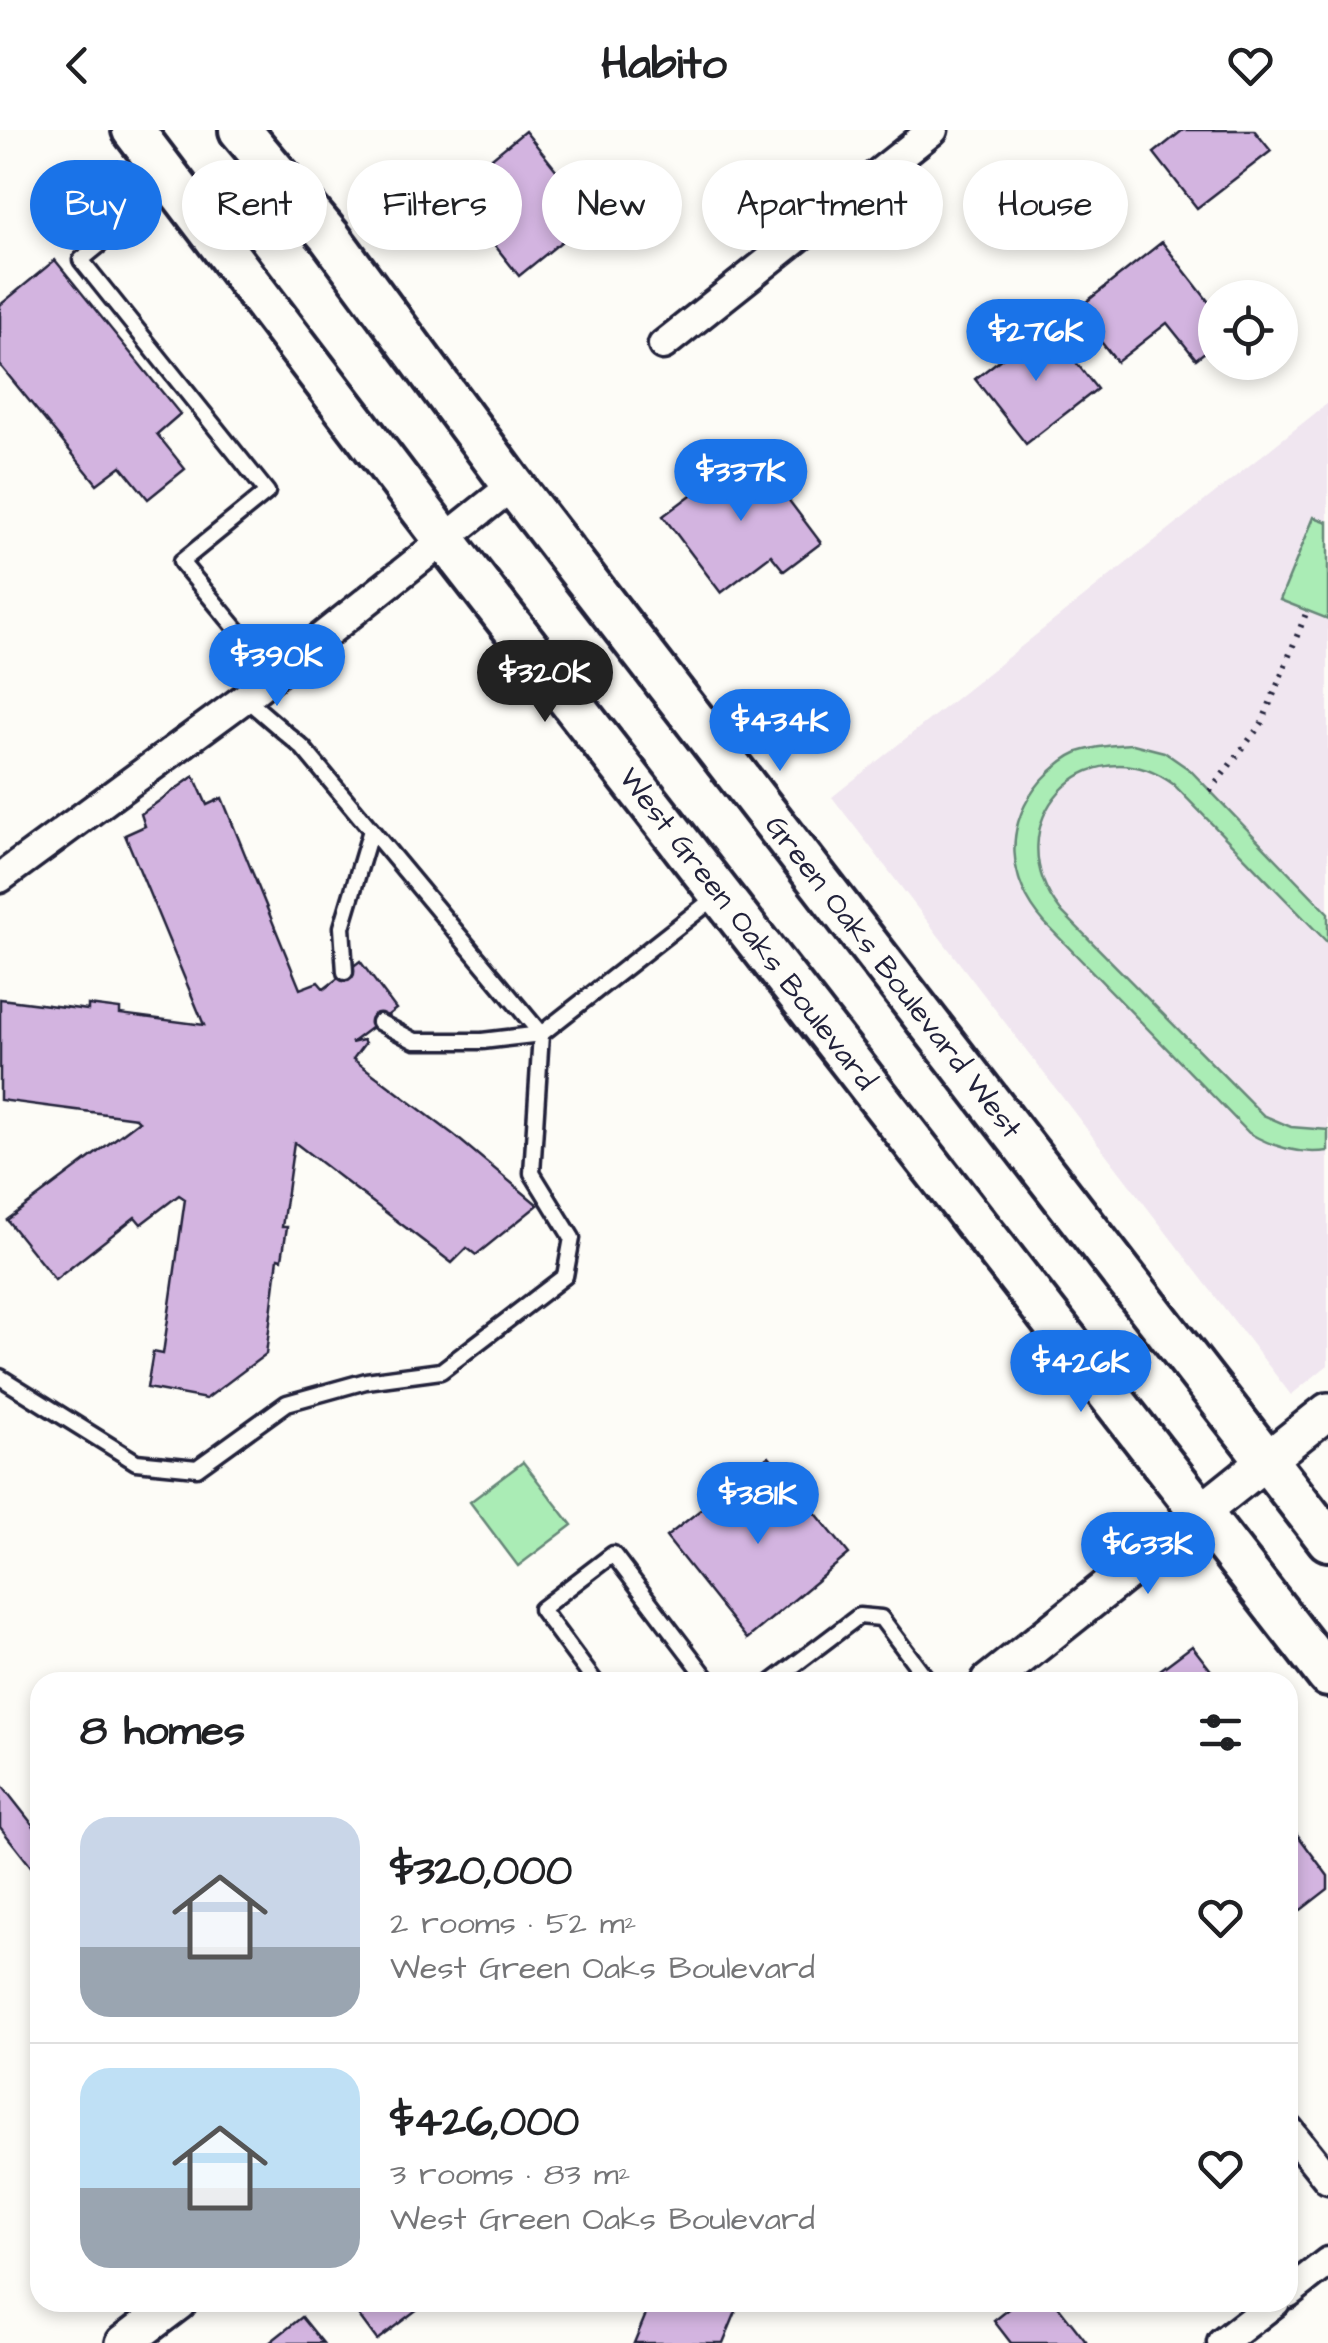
<!DOCTYPE html>
<meta charset="utf-8">
<style>
:root{--surface:#fff;--page:#f6f6f6;--text:#202124;--muted:#757577;--line:#e0e0e0;--accent:#1a73e8}
body{margin:0;font-family:"Architects Daughter",sans-serif;background:var(--page);color:var(--text);height:100vh;display:flex;flex-direction:column;font-size:38px;white-space:nowrap}
*{box-sizing:border-box;margin:0}
p{font-size:32px;color:var(--muted)}
.icon{flex:none;width:55px;height:55px;fill:none;stroke:currentColor;stroke-width:2;stroke-linecap:round;stroke-linejoin:round}
.map{position:relative;flex:1;overflow:hidden}
.details{position:absolute;left:30px;top:1542px;width:1268px;height:640px;display:flex;flex-direction:column;background:var(--surface);border-radius:30px;box-shadow:0 5px 15px #0003}
.details>*{flex:none}
.guide{position:absolute;left:30px;top:30px;width:1270px;height:90px;display:flex;gap:20px}
.fabs{position:absolute;left:1198px;top:150px;display:grid;gap:20px}
.fabs a{display:grid;place-items:center;width:100px;height:100px;border-radius:50%;background:var(--surface);box-shadow:0 5px 15px #0003;font-size:50px}
.price{position:absolute;translate:-50% -85px;padding:0 22px;border-radius:35px;background:var(--accent);color:#fff;font-size:32px;line-height:65px;filter:drop-shadow(0 2px 5px #0008)}
.price::after{content:'';position:absolute;left:50%;top:60px;width:30px;height:22px;margin-left:-15px;background:inherit;clip-path:polygon(0 0,100% 0,50% 100%)}
.price.on{background:#222;color:#fff}
ul{padding:0;list-style:none}
li{display:flex;align-items:center;gap:30px;height:250px;padding:0 50px}
li+li{border-top:2px solid var(--line)}
li span{display:grid;place-items:center;flex:none;width:280px;height:200px;border-radius:30px;color:#555}
li>.icon{margin-inline-start:auto}
span .icon{width:120px;height:120px;fill:#fffc;stroke-width:1}
li b{font-size:42px}
h2{display:flex;justify-content:space-between;align-items:center;height:120px;padding:0 50px;font-size:42px}
.chip{padding:0 35px;border-radius:45px;background:var(--surface);box-shadow:0 5px 15px #0003;font-size:35px;line-height:90px}
.chip.on{background:var(--accent);color:#fff}
header{display:flex;justify-content:space-between;align-items:center;height:130px;padding:0 50px;background:var(--surface);font-size:45px;font-weight:700}
.map>svg:first-child{display:block}
</style>
<header><svg class="icon" aria-label="back" viewBox="0 0 24 24"><path d="M15 5l-7 7 7 7"/></svg>Habito<svg class="icon" aria-label="heart" viewBox="0 0 24 24"><path d="M12 20l-8-8c-3-5 5-10 8-4 3-6 11-1 8 4z"/></svg></header>
<div class="map">
<svg width="1328" height="2213" viewBox="0 0 1328 2213">
<rect width="100%" height="100%" fill="#fdfcf7"/>
<filter id="ink" filterUnits="userSpaceOnUse"><feTurbulence type="fractalNoise" baseFrequency=".01" numOctaves="2"/><feDisplacementMap in="SourceGraphic" scale="20" xChannelSelector="R" yChannelSelector="G"/><feConvolveMatrix kernelMatrix="1 2 1 2 8 2 1 2 1" color-interpolation-filters="sRGB"/></filter>
<g filter="url(#ink)">
<polygon fill="#f0e6f0" points="1328,273 1328,1235 1291,1265 832,667"/>
<g fill="#aaecb5" stroke="#668778" stroke-width="2.5">
<polygon points="1314,387 1328,392 1328,489 1280,470"/>
<path d="M 1133,614 L 1164,622 L 1190,640 L 1328,783 L 1328,813 L 1173,654 C 1088,592 993,694 1060,780 L 1263,985 L 1291,997 L 1328,1000 L 1328,1021 C 1300,1025 1273,1017 1249,1003 L 1045,793 C 1007,750 1003,696 1041,651 C 1051,640 1064,628 1078,622 C 1096,616 1115,615 1133,614 Z"/>
<polygon points="523,1332 572,1395 518,1436 470,1372"/>
</g>
<g fill="#d3b4e0" stroke="#22223b" stroke-width="2.5">
<polygon points="1183,0 1254,0 1271,21 1197,78 1154,23"/>
<polygon points="525,1 593,86 519,146 478,94 509,70 482,36"/>
<polygon points="1162,112 1215,180 1215,214 1196,229 1167,193 1117,232 1076,180"/>
<polygon points="55,130 180,284 157,304 185,339 148,369 121,336 97,354 0,235 0,175"/>
<polygon points="1046,194 1097,259 1026,314 975,249"/>
<polygon points="751,320 821,413 784,441 771,425 721,463 663,386"/>
<polygon points="194,646 207,675 222,668 300,859 318,852 324,859 360,831 396,879 351,913 363,910 365,913 353,929 454,1005 538,1075 476,1125 467,1118 452,1133 294,1012 282,1097 287,1097 282,1129 278,1128 266,1224 206,1269 147,1258 153,1222 163,1224 185,1069 179,1065 141,1094 135,1087 55,1150 7,1090 139,991 136,988 0,970 0,869 88,880 88,875 120,879 120,884 204,895 125,705 145,696 141,684"/>
<polygon points="769,1326 849,1424 747,1509 666,1407"/>
<polygon points="1192,1516 1220,1552 1144,1552"/>
<polygon points="0,1653 40,1704 40,1748 0,1697"/>
<polygon points="1288,1692 1328,1746 1328,1759 1288,1790"/>
<polygon points="349,2172 427,2172 377,2210"/>
<polygon points="651,2172 740,2172 723,2213 634,2213"/>
<polygon points="1018,2172 1055,2172 1087,2213 1011,2213 994,2191"/>
<polygon points="302,2187 323,2213 269,2213"/>
</g>
<g fill="none" stroke-linecap="round" stroke-linejoin="round">
<g stroke="#22223b" stroke-width="21">
<g id="service">
<polyline points="170,57 81,130 267,362 181,432 274,544"/>
<polyline points="245,568 303,618 541,904 718,765"/>
<polyline points="345,842 342,797 371,700"/>
<polyline points="0,1247 136,1332 197,1338 287,1273 366,1251 441,1241 565,1146 572,1108 532,1043 541,904 482,911 415,911 379,892"/>
<polyline points="595,1552 541,1479 613,1424 710,1552"/>
<polyline points="772,1552 859,1486 881,1488 929,1552"/>
</g>
</g>
<g stroke="#22223b" stroke-width="35">
<g id="minor">
<polyline points="663,215 933,0"/>
<polyline points="0,748 245,568 513,355"/>
<polyline points="1288,1999 1328,2049"/>
<polyline points="1288,2163 1328,2132"/>
<polyline points="1222,2213 1275,2172"/>
</g>
</g>
<g stroke="#22223b" stroke-width="42">
<g id="tertiary">
<polyline points="989,1552 1328,1281"/>
<polyline points="124,2213 178,2172"/>
</g>
</g>
<g stroke="#22223b" stroke-width="48">
<g id="secondary">
<path id="s1" d="M 133,0 L 444,409 L 1328,1546"/>
<path id="s2" d="M 240,0 L 329,106 L 513,355 L 1328,1410"/>
</g>
</g>
<polyline stroke="#22223b" stroke-width="6" stroke-dasharray="2.5 8" stroke-linecap="butt" points="1210,661 1262,593 1307,481"/>
<use href="#service" stroke="#fdfcf7" stroke-width="14"/>
<use href="#minor" stroke="#fdfcf7" stroke-width="28"/>
<use href="#tertiary" stroke="#fdfcf7" stroke-width="35"/>
<use href="#secondary" stroke="#fdfcf7" stroke-width="40"/>
</g>
</g>
<g text-anchor="middle" dominant-baseline="central" stroke-width="10" stroke-linejoin="round" paint-order="stroke">
<g font-size="30" fill="#22223b" stroke="#fdfcf7">
<text stroke="none"><textPath href="#s1" startOffset="1008">West Green Oaks Boulevard</textPath></text>
<text stroke="none"><textPath href="#s2" startOffset="1070">Green Oaks Boulevard West</textPath></text>
</g>
</g>
</svg>
<div class="fabs">
<a><svg class="icon" aria-label="locate" viewBox="0 0 24 24"><circle cx="12" cy="12" r="6"/><path d="M12 2v4M12 18v4M2 12h4M18 12h4"/></svg></a>
</div>
<b class="price" style="left:1036px;top:254px">$276K</b>
<b class="price" style="left:741px;top:394px">$337K</b>
<b class="price" style="left:277px;top:579px">$390K</b>
<b class="price on" style="left:545px;top:595px">$320K</b>
<b class="price" style="left:780px;top:644px">$434K</b>
<b class="price" style="left:1081px;top:1285px">$426K</b>
<b class="price" style="left:758px;top:1417px">$381K</b>
<b class="price" style="left:1148px;top:1467px">$633K</b>
<div class="guide">
<a class="chip on">Buy</a>
<a class="chip">Rent</a>
<a class="chip">Filters</a>
<a class="chip">New</a>
<a class="chip">Apartment</a>
<a class="chip">House</a>
</div>
<section class="details">
<h2>8 homes<svg class="icon" aria-label="filters" viewBox="0 0 24 24"><path d="M4 7h16M4 17h16"/><circle cx="9" cy="7" r="2"/><circle cx="15" cy="17" r="2"/></svg></h2>
<ul>
<li><span style="background:linear-gradient(#c9d6e8 65%,#9aa5b1 0)"><svg class="icon" aria-label="home" viewBox="0 0 24 24"><path d="M3 11l9-7 9 7M6 9v11h12V9"/></svg></span><div><b>$320,000</b><p>2 rooms · 52 m²</p><p>West Green Oaks Boulevard</p></div><svg class="icon" aria-label="heart" viewBox="0 0 24 24"><path d="M12 20l-8-8c-3-5 5-10 8-4 3-6 11-1 8 4z"/></svg></li>
<li><span style="background:linear-gradient(#bfe0f5 60%,#9aa5b1 0)"><svg class="icon" aria-label="home" viewBox="0 0 24 24"><path d="M3 11l9-7 9 7M6 9v11h12V9"/></svg></span><div><b>$426,000</b><p>3 rooms · 83 m²</p><p>West Green Oaks Boulevard</p></div><svg class="icon" aria-label="heart" viewBox="0 0 24 24"><path d="M12 20l-8-8c-3-5 5-10 8-4 3-6 11-1 8 4z"/></svg></li>
</ul>
</section>
</div>
